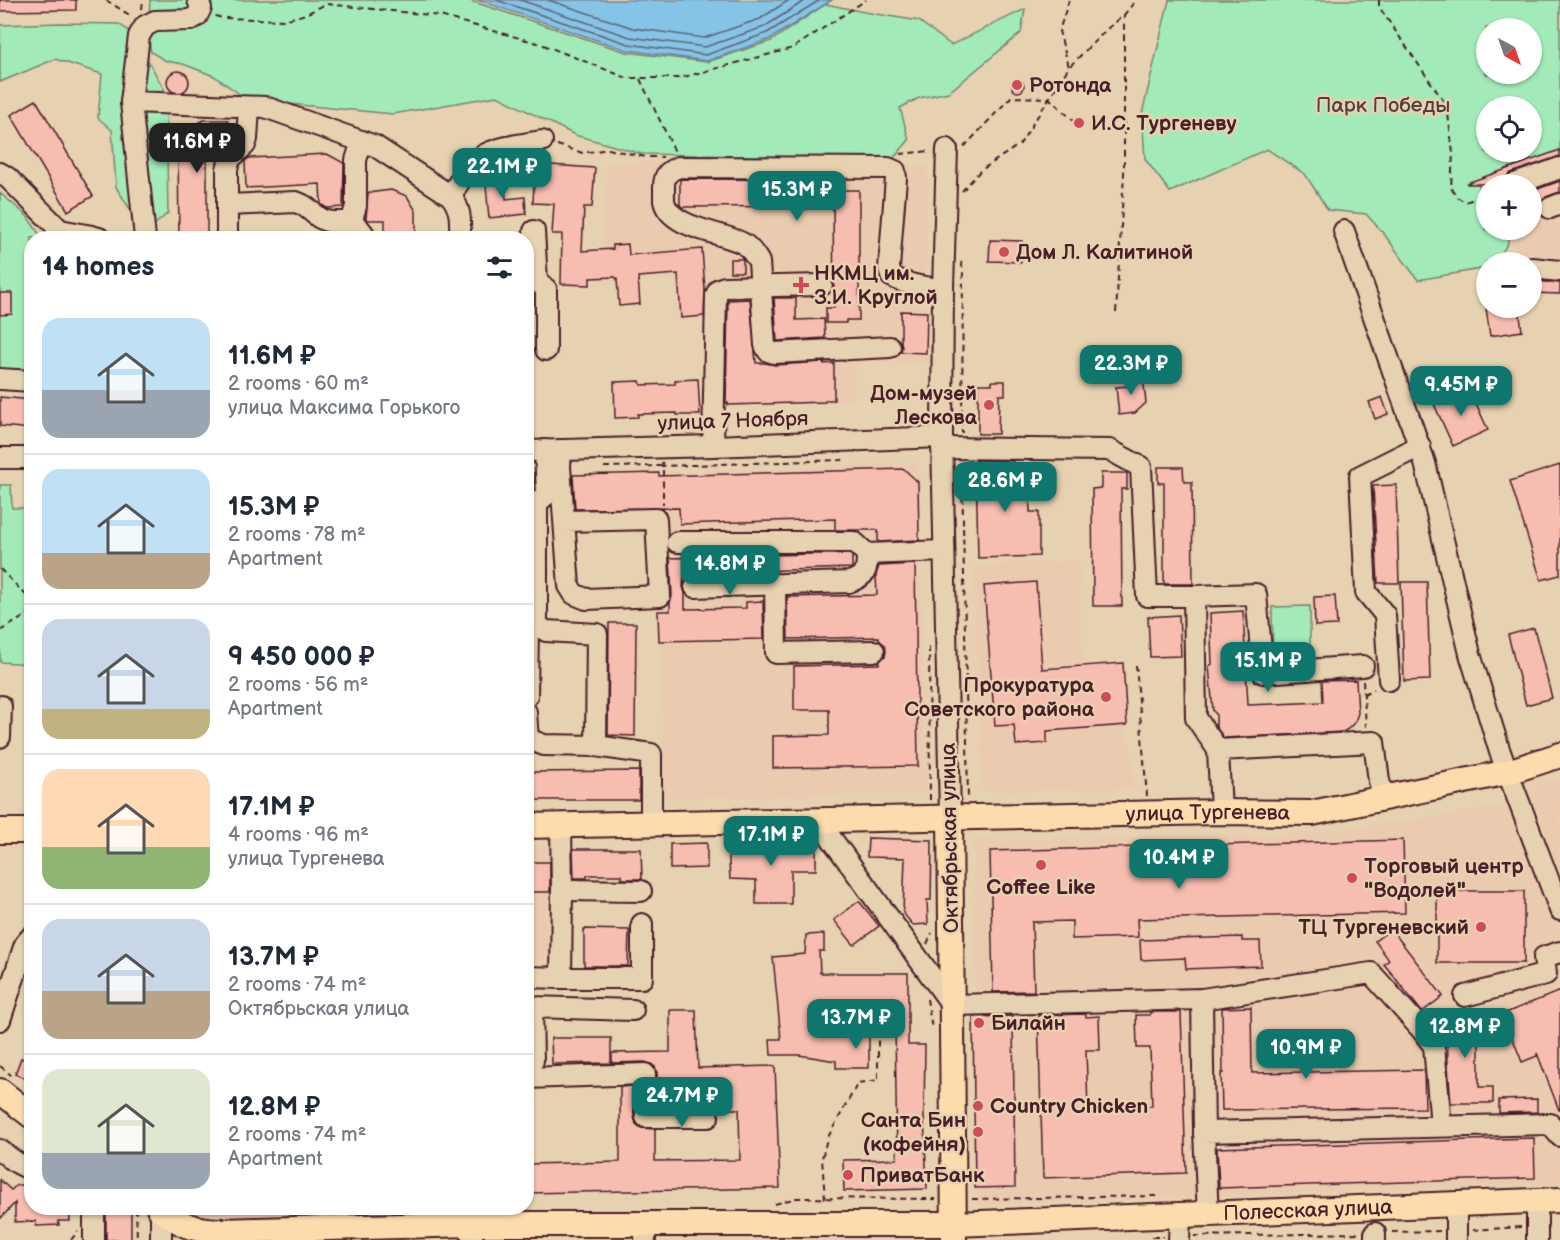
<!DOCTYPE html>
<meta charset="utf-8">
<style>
:root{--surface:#fff;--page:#f6f6f7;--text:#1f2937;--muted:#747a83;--line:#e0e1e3;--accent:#0f766e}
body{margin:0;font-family:"Balsamiq Sans",sans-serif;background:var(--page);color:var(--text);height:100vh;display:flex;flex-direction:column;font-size:22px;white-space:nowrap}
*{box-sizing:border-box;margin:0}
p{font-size:20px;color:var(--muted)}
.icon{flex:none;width:33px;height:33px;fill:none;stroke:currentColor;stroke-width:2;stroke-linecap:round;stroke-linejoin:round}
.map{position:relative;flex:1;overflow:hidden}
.sheet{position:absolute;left:24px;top:231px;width:510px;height:984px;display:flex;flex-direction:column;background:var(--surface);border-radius:24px;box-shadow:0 2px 4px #0004}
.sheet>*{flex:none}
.needle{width:39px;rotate:140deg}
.buttons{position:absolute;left:1476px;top:18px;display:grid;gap:12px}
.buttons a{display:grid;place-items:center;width:66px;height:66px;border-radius:50%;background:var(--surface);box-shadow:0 2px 4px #0004;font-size:30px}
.price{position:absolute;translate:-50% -51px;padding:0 14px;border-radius:12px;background:var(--accent);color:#fff;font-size:20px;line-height:39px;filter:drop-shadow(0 2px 3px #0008)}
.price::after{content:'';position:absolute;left:50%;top:36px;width:18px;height:14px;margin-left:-9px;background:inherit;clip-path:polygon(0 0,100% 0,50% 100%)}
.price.active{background:#222;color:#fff}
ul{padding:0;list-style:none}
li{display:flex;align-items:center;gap:18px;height:150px;padding:0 18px}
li+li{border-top:2px solid var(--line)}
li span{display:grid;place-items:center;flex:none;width:168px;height:120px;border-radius:18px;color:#555}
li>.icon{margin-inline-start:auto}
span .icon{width:72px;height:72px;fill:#fffc;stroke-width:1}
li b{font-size:26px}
h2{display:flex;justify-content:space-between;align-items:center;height:72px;padding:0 18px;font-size:26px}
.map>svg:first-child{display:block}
</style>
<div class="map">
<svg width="1560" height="1240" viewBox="0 0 1560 1240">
<rect width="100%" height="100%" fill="#e6d1b0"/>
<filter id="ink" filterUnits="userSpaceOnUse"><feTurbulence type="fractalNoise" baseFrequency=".0167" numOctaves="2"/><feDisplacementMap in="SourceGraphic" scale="12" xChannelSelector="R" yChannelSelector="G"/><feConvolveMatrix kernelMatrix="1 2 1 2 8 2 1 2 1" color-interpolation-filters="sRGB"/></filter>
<g filter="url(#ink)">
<g fill="#ebcbb0">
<polygon points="1560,150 1560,294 1532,293 1532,262 1515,262 1512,230 1532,230 1532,184 1486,184 1486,195 1481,191 1477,180"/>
<polygon points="608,162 927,164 927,312 926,362 855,363 854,400 719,406 705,319 679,320 674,277 604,283 602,250"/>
<polygon points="918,463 926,794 663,798 661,472"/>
<polygon points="1079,561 1083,666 1047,731 1127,725 1135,789 982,791 973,565"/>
<polygon points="1560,777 1560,880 1529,786"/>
<polygon points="1508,806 1560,920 1560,1184 977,1204 974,840 1306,834"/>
<polygon points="527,845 563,845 562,980 527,980"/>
<polygon points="178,1208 455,1208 452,1212 443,1216 197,1221"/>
</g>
<g fill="#a2eab7" stroke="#768471" stroke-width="1.5" fill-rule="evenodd">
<polygon points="150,0 468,0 626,52 707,62 771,41 826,4 864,12 919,21 951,45 1025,9 1021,33 949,92 919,98 900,108 909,140 893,159 642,154 575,135 497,96 393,114 248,100 214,76 183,64 166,61 151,52 148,37"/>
<path d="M 1169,0 L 1560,0 L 1560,150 L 1477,180 L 1481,191 L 1486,195 L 1486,230 L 1509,230 L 1508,243 L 1496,262 L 1486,262 L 1486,268 L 1418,280 L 1384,234 L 1366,214 L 1328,210 L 1305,174 L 1267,149 L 1170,192 L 1145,159 L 1142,114 ZM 1486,28 L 1532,28 L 1532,74 L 1486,74 ZM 1486,106 L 1532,106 L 1532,152 L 1486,152 Z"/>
<polygon points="60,23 119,24 134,35 166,93 168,213 145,233 116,187 112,130 98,118 102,74 55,59 0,82 0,25"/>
<polygon points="0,193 27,216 42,238 32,238 31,374 0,373"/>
<polygon points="0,485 11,485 12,508 31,508 31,664 0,662"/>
<polygon points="1310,606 1310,657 1273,657 1272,607"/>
</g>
<polygon fill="#85c4e6" stroke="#6d829b" stroke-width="1.5" points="477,0 832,0 770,39 707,61 627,50"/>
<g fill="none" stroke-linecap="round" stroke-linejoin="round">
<g stroke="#626176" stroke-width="1.5">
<polyline points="496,0 629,44 706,55 767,33 820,0"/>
<polyline points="520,0 630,37 705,47 764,27 806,0"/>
<polyline points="548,0 633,28 704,38 760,19 789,0"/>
</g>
</g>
<g fill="#f7bdb1" stroke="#4a1f2b" stroke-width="1.5">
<polygon points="0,0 76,0 76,10 0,11"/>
<circle cx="178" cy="82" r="11"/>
<circle cx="1018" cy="86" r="6"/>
<polygon points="36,100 93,196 68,211 11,115"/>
<polygon points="204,120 228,120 227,145 220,152 207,152 207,238 179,238 178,145 186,129"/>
<polygon points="1560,150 1560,156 1511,173 1506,177 1503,183 1499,184 1467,184 1467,183"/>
<polygon points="327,154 342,162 344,164 343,207 327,208 321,204 320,184 246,188 245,161 249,158"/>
<polygon points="535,164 595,168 592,207 584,207 582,251 613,249 613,245 628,244 629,255 702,249 705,290 704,316 681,318 678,274 638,277 640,304 619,306 617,279 615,277 590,278 590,285 561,284 562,234 552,234 554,204 533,203"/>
<polygon points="504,173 506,199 525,197 526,214 489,218 485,175"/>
<polygon points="680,179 831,180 831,190 859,190 859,320 846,320 846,323 826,323 826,308 834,308 833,206 682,207 680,205"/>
<polygon points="1560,181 1560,192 1546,197 1541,200 1539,204 1532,207 1532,191"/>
<polygon points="391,190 407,196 416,211 416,238 385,238 385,220 367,220 366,219 368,193"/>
<polygon points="990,240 1022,241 1021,262 989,261"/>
<rect x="730" y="259" width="13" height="13"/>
<polygon points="1532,281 1560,283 1560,294 1532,293"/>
<polygon points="0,293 12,293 12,314 0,315"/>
<polygon points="774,298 796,298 796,320 824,319 825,338 777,341"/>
<polygon points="750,299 756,363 765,363 775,365 824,362 824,364 834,363 834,400 825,400 825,402 728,405 728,403 726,403 728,300"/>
<polygon points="1486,308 1519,308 1522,331 1490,336"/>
<polygon points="901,311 927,312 926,353 901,352 902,347 901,342"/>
<polygon points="1143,376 1146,403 1135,413 1119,415 1116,387 1130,386 1129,378"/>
<polygon points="698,379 700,415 677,415 677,413 638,414 638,417 615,418 614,382 640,381 641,385 675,384 675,380"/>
<polygon points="992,381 1005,381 1005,395 999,395 998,434 978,434 978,384 992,384"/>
<polygon points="1469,388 1488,430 1453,446 1434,404"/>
<polygon points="0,397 32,400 32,429 0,426"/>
<polygon points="1382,397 1388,414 1375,419 1369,402"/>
<polygon points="976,460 1013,461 1014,478 1029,478 1030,512 1039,512 1039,556 978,558"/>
<polygon points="1560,465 1560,575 1541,580 1510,481"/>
<polygon points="1158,467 1183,467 1184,482 1192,482 1193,584 1164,584 1164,483 1158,483"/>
<polygon points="904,469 918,482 919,540 878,542 878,530 835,530 835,519 680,524 679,508 575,509 573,475 659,473 659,476"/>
<polygon points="526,473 534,473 535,489 533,491 526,491"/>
<polygon points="1101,473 1127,473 1127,489 1121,489 1122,606 1093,606 1092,489 1101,488"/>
<polygon points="1396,485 1399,583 1378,583 1373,486"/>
<polygon points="811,554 849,554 852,556 852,568 684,573 683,587 685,593 685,609 746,608 746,602 763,601 764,639 659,641 658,611 670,611 670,603 672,596 670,558"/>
<polygon points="915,564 918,766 773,768 773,736 829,735 829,710 794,710 794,666 879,664 879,662 885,656 886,651 885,645 879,640 879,637 788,639 787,597 877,595 876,575 879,566"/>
<polygon points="1036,582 1042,669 1123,663 1127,725 1047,731 1047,743 1016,745 1014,725 995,726 984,586"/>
<polygon points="1401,582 1427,582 1430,680 1404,681"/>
<polygon points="1335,596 1337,625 1315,626 1314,597"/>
<polygon points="1243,611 1248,705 1323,702 1322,681 1356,680 1358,713 1355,722 1348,729 1343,732 1224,738 1216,727 1216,714 1213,711 1209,666 1212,664 1210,613"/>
<polygon points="1179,615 1181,656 1150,657 1148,617"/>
<polygon points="609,623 636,623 635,736 608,735"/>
<polygon points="1534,628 1552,698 1526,705 1508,635"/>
<polygon points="639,771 639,800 526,800 526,772"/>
<polygon points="868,838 932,840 931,900 927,900 928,924 913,925 903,913 905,858 867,857"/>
<polygon points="1403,840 1405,913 1137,919 1138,937 1072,939 1072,921 1032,922 1034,991 993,992 990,851"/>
<polygon points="816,841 816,870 791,870 791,904 756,904 756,880 730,879 728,844"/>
<polygon points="707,843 707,868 670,869 670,844"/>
<polygon points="573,849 641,849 642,879 622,879 622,875 587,875 587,878 574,878"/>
<rect x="526" y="862" width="24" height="30"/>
<rect x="1437" y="891" width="87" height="72"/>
<polygon points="859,901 879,926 854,945 834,920"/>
<polygon points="584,929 629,930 628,966 584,966"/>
<polygon points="1391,929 1443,996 1422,1012 1384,964 1389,960 1375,941"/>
<polygon points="824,934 824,951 819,951 820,973 908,973 908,1045 925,1045 924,1116 927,1189 844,1191 843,1160 897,1159 895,1028 869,1028 869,1068 836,1068 836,1061 799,1055 771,1055 770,1039 781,1039 773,957 805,954 806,935"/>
<polygon points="1242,937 1242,941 1260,941 1261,966 1186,969 1185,958 1141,960 1140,940"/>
<polygon points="1560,991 1560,1110 1559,1110 1537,1053 1537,1056 1522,1062 1503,1014"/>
<polygon points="1251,1007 1252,1073 1424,1070 1425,1108 1222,1110 1221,1073 1223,1073 1222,1008"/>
<polygon points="670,1010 696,1010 698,1068 775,1066 780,1188 526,1193 526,1164 620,1162 620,1087 633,1086 634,1117 636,1124 641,1128 655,1129 655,1161 740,1160 739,1109 717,1109 713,1106 708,1105 658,1105 657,1073 655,1067 651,1064 645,1062 612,1063 612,1053 670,1052"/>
<polygon points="1150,1012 1181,1012 1186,1173 1043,1178 1038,1015 1086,1014 1086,1017 1099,1016 1100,1050 1086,1050 1088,1108 1152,1106 1150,1048 1137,1048 1136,1015 1150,1015"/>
<polygon points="1447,1012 1479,1012 1479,1087 1493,1087 1493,1103 1451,1103 1448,1066"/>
<polygon points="1013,1016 1015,1187 975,1188 973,1017"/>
<polygon points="551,1038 611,1038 611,1063 552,1064"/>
<polygon points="21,1058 32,1062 32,1081 15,1074"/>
<polygon points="1537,1099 1537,1112 1499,1113 1499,1100"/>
<polygon points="1534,1138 1535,1178 1219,1188 1217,1148"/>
<polygon points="0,1180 11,1190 17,1185 32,1185 32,1208 69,1208 70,1221 58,1221 59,1225 36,1226 36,1221 15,1222 15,1203 0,1219"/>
<rect x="106" y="1208" width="25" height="32"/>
</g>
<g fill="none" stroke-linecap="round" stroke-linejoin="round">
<g stroke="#4a1f2b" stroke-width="24">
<g id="minor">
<path d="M 131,102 L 265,107 L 375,146 L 451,196 C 462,211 460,221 460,238"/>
<polyline points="947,149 943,289 942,437 950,817"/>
<polyline points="0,173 8,178 60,230 92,236 99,238"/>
<polyline points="1515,184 1560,168"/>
<path d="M 451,196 C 459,182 467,166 481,157 C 495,147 524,144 542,141"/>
<path d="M 227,205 L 296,202 C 309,206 310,212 320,218 C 338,229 352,211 366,238"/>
<polyline points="1550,208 1560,204"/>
<polyline points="351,223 356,206 356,160 362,141"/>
<polyline points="1344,231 1425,463 1470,654 1500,752 1560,910"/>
<polyline points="145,238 131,102 139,36 145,26 155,21 190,20 197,16 201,8 198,0"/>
<polyline points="227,238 227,169 230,159 245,145 247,139 249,107"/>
<polyline points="1532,268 1560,271"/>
<polyline points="537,281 546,289 546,350"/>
<polyline points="526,282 537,281 534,231"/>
<path d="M 890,347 L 774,353 L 768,351 L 765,345 L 759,262 C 755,255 751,249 744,244 C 724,232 670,229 664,201 C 664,197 664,192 664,187 C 664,175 668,171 679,167 L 888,168 L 895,171 L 896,178 L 889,268 L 891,276 C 907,285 926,288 943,289"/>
<polyline points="0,379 32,381"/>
<polyline points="713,446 716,295 719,289 725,287 822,285"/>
<polyline points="942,448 1110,450 1141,467 1147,596 1194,596"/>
<polyline points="561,450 560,467 569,586 574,594 586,599 660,596 656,519 565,521"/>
<polyline points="526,451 713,446 942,437"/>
<polyline points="0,458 32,458"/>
<polyline points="677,542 854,542 867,554 944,551"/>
<polyline points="775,584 776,653 874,651"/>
<path d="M 695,587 L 849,582 C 866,576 867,572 867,554"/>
<polyline points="526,625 537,625 537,503 547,494 545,450"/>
<polyline points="1389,680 1385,615 1366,592 1360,476 1420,446"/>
<polyline points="527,696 528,625"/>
<polyline points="526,712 528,739 544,745 596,746 597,634 546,631 537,625"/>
<polyline points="0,737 1,706"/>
<polyline points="596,746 651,754 651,823"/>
<polyline points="1218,750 1196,718 1194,596 1256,594 1263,673 1363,666"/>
<polyline points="1221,812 1218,750 1374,742 1379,781 1385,798"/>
<polyline points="818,820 952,1005 1202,999 1371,973 1422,1030 1434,1046 1441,1126"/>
<polyline points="562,890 641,891"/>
<polyline points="526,977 561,978 562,890 561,825"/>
<polyline points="561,978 642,978 642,924"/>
<polyline points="1465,996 1546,974 1544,957 1560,952"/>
<polyline points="1202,999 1204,1132"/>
<polyline points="0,1020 25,944 32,936"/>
<polyline points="526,1061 533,1061 532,1007 633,1010"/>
<polyline points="526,1078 645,1074 646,1117 708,1117"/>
<path d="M 0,1150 C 10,1158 19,1166 32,1169"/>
<polyline points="1537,1202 1537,1240"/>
<polyline points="1456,1205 1456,1240"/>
<polyline points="94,1208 94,1240"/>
<polyline points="161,1208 161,1240"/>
<polyline points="472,1208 472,1240"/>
<polyline points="1208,1215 1204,1132 1550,1124 1560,1136"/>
<polyline points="1375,1233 1375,1240"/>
<polyline points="645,1240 646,1225"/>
<polyline points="1179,1240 1180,1216"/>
</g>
</g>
<g stroke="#4a1f2b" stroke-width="28">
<g id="major">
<polyline points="950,817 954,1238"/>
<path id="s1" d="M 526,826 L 1221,812 L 1312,813 L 1508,772 L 1560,755"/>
<polyline points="0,831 32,831"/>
<polyline points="0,1091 32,1116"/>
<path id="s2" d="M 159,1208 C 182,1225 191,1230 220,1231 L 472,1224 L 954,1224 L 1560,1200"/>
</g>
</g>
<g stroke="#4a1f2b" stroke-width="2" stroke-dasharray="6 4.5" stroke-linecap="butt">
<polyline points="106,0 131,16"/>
<polyline points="1069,0 1059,31 1069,67"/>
<polyline points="1379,0 1379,7 1447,106 1453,153 1451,188 1457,197 1465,202 1486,195"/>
<polyline points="142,9 143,0"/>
<polyline points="215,16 223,18 284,20 306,14 326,4 440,16 541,44 627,78 680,78 793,48 866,0"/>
<polyline points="640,79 675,152"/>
<polyline points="557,145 583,153 608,149 646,157 663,157"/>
<polyline points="964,147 1011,97 1049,98 1074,121"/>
<polyline points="900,154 930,151"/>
<polyline points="962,191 980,171 1020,144 1069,67 1107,29 1124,15 1136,0"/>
<polyline points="961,262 963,269 962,433"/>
<polyline points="1116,313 1124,174 1124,15"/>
<polyline points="662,462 663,466 842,460 844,458"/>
<polyline points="962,465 968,799"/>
<polyline points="604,467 663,466 663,504"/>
<polyline points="0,569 32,601"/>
<polyline points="0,631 32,612"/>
<polyline points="929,647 930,801"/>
<polyline points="1136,665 1147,796"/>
<polyline points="1363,681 1366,727"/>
<polyline points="1364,694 1374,689"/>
<polyline points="927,944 932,933"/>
<polyline points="927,999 932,1029"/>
<polyline points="0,1066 11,1075"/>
<polyline points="825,1199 822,1158 827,1139 858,1083 878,1080 878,1039"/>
<polyline points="972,1199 1158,1196"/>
<polyline points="775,1204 796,1198 936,1199"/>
<polyline points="136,1208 137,1240"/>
<polyline points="1473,1230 1521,1227"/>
<polyline points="1392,1232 1440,1231"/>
<polyline points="1194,1236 1359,1233"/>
<polyline points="1152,1237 1164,1237"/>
<polyline points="71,1240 78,1231"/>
</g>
<use href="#minor" stroke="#e6d1b0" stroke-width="20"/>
<use href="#major" stroke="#fcdcac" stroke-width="24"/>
</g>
</g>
<g fill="#d1495b" stroke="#e6d1b0" stroke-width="2">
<circle cx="1017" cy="85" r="6"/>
<circle cx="1079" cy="123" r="6"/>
<circle cx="1004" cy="252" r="6"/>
<path d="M798 276h6v6h6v6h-6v6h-6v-6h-6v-6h6z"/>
<circle cx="989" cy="405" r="6"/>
<circle cx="1106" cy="697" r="6"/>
<circle cx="1041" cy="865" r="6"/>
<circle cx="1352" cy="878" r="6"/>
<circle cx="1481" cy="927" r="6"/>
<circle cx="979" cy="1023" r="6"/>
<circle cx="978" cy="1106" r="6"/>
<circle cx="978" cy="1132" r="6"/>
<circle cx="848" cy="1175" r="6"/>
</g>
<g text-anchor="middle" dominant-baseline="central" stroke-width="5" stroke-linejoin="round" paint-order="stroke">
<g font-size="21" font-weight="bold" fill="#4a1f2b" stroke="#e6d1b0" text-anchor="start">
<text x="1029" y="85">Ротонда</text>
<text x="1091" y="123">И.С. Тургеневу</text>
<text x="1016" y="252">Дом Л. Калитиной</text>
<text x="814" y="273">НКМЦ им.<tspan x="814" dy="24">З.И. Круглой</tspan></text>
<text x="977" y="393" text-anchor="end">Дом-музей<tspan x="977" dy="24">Лескова</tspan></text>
<text x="1094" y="685" text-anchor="end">Прокуратура<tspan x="1094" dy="24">Советского района</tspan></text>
<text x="1364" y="866">Торговый центр<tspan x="1364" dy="24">"Водолей"</tspan></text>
<text x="1041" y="887" text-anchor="middle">Coffee Like</text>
<text x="1469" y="927" text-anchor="end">ТЦ Тургеневский</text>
<text x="991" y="1023">Билайн</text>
<text x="990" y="1106">Country Chicken</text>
<text x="966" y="1120" text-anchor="end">Санта Бин<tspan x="966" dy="24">(кофейня)</tspan></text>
<text x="860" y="1175">ПриватБанк</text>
</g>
<g font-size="21" fill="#573d40" stroke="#e6d1b0">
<text x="1383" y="105">Парк Победы</text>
</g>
<g font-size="21" fill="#4a1f2b" stroke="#e6d1b0">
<text transform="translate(733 421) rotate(-2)">улица 7 Ноября</text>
<text stroke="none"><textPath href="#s1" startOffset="682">улица Тургенева</textPath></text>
<text transform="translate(950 838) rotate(-91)">Октябрьская улица</text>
<text stroke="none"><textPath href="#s2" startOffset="1155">Полесская улица</textPath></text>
</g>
</g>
</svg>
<div class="buttons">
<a><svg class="needle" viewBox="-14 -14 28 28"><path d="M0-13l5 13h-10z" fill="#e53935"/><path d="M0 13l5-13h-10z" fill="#747a83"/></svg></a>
<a><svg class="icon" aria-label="locate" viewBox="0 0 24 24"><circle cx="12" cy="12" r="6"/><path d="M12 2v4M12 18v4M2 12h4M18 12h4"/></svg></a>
<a>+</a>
<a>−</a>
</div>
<b class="price active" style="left:197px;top:174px">11.6M ₽</b>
<b class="price" style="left:502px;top:199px">22.1M ₽</b>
<b class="price" style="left:797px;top:222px">15.3M ₽</b>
<b class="price" style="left:1131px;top:396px">22.3M ₽</b>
<b class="price" style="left:1461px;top:417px">9.45M ₽</b>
<b class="price" style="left:1005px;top:513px">28.6M ₽</b>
<b class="price" style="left:730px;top:596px">14.8M ₽</b>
<b class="price" style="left:1268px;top:693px">15.1M ₽</b>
<b class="price" style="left:771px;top:867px">17.1M ₽</b>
<b class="price" style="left:1179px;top:890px">10.4M ₽</b>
<b class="price" style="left:856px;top:1050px">13.7M ₽</b>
<b class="price" style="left:1465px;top:1059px">12.8M ₽</b>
<b class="price" style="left:1306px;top:1080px">10.9M ₽</b>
<b class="price" style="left:682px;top:1128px">24.7M ₽</b>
<section class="sheet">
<h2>14 homes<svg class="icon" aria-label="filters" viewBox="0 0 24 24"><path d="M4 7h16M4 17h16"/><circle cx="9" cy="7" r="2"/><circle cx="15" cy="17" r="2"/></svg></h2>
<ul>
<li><span style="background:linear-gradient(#bfe0f5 60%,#9aa5b1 0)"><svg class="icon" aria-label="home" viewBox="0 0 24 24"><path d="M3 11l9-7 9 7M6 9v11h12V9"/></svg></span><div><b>11.6M ₽</b><p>2 rooms · 60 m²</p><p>улица Максима Горького</p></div></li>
<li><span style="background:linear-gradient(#bfe0f5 70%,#b9a48a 0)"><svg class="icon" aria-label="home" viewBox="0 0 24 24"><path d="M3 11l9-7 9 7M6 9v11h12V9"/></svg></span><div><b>15.3M ₽</b><p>2 rooms · 78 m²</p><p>Apartment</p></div></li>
<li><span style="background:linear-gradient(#c9d6e8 75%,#c2b280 0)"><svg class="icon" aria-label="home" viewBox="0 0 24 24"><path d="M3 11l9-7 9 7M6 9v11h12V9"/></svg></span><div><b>9 450 000 ₽</b><p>2 rooms · 56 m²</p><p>Apartment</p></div></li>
<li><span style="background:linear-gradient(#ffd9b3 65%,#8fb573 0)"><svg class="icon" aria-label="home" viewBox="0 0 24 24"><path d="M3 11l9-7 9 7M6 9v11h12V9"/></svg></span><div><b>17.1M ₽</b><p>4 rooms · 96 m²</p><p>улица Тургенева</p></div></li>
<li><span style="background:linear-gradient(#c9d6e8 60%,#b9a48a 0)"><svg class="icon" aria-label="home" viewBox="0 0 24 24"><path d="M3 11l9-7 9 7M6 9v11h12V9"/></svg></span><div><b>13.7M ₽</b><p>2 rooms · 74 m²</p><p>Октябрьская улица</p></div></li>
<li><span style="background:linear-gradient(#dfe7d0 70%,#9aa5b1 0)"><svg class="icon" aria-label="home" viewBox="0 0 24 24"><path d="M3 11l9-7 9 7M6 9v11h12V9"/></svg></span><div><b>12.8M ₽</b><p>2 rooms · 74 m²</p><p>Apartment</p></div></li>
</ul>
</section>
</div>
